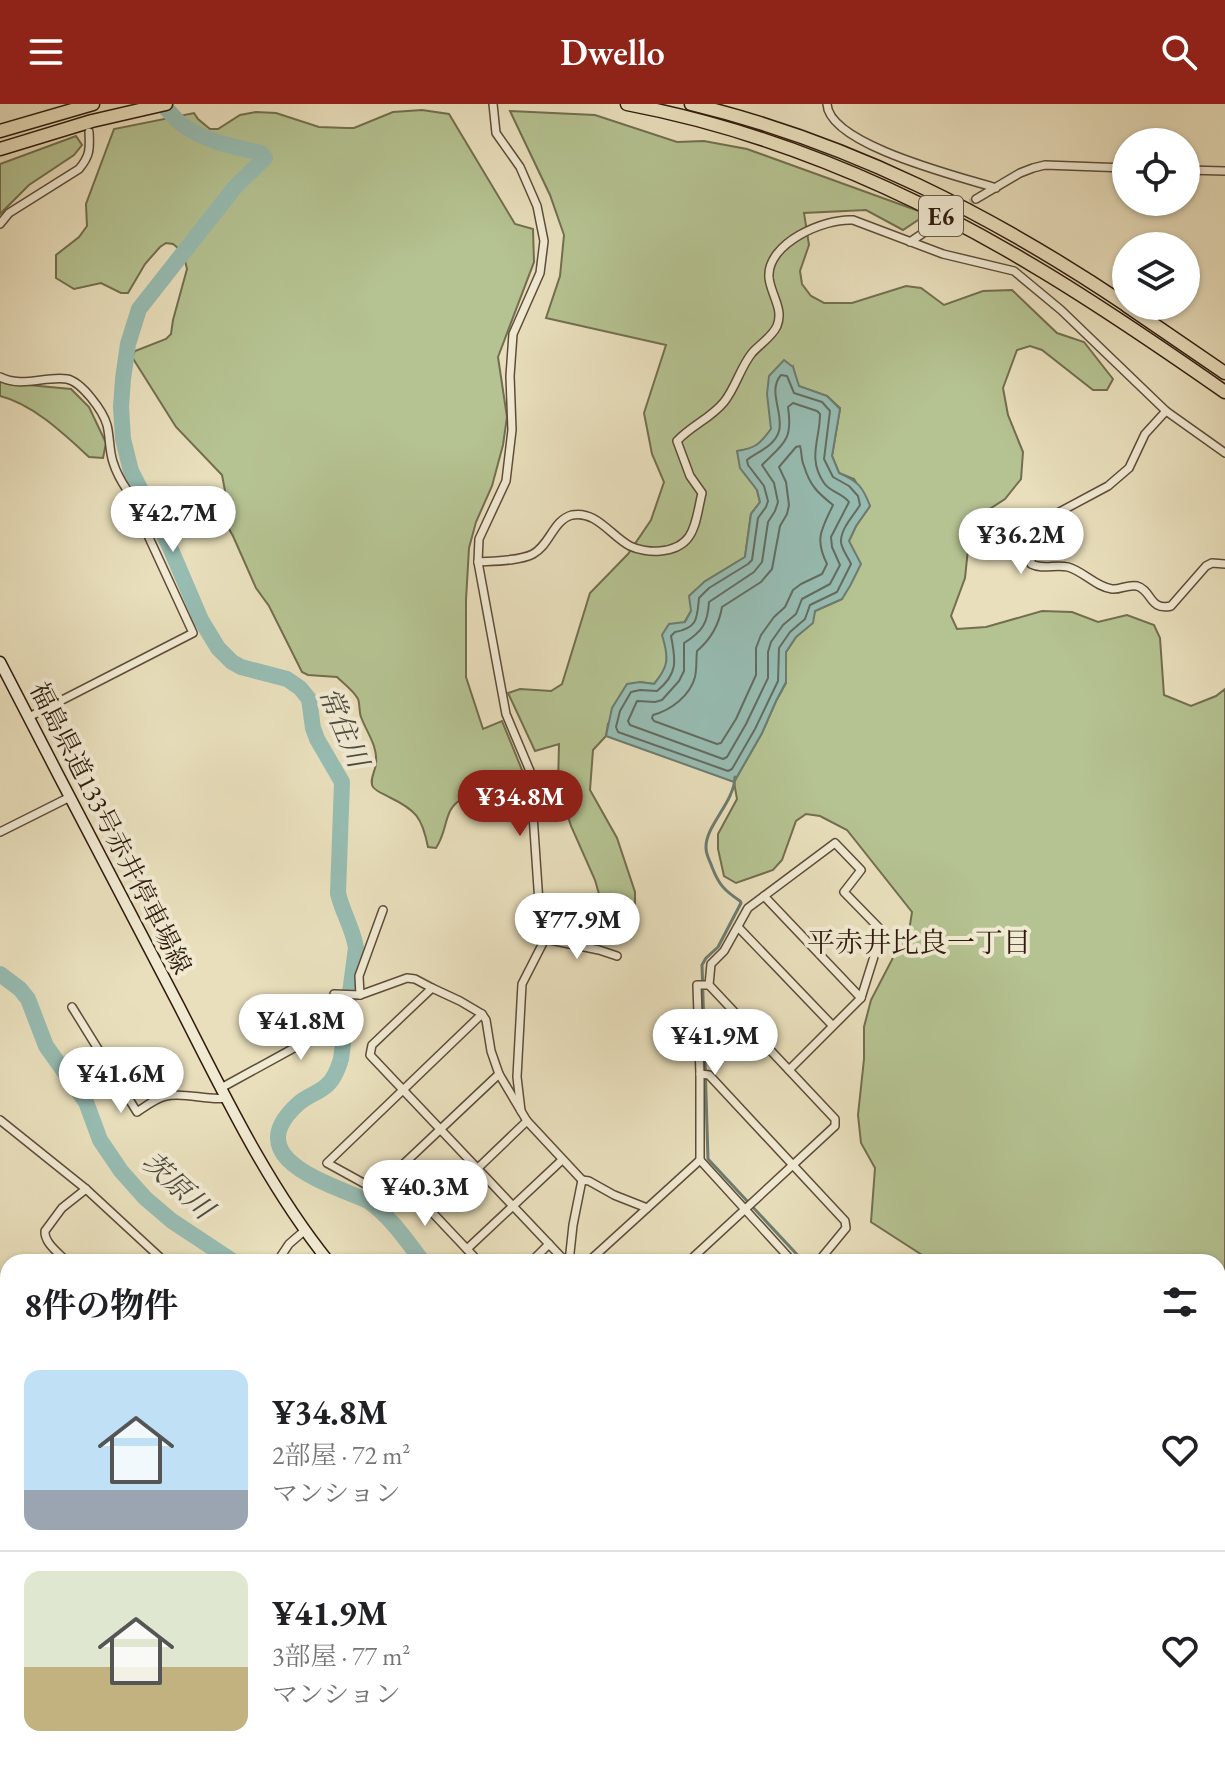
<!DOCTYPE html>
<html lang="ja">
<meta charset="utf-8">
<style>
:root{--surface:#fff;--page:#f6f6f6;--text:#202124;--muted:#757577;--line:#e0e0e0;--accent:#8f2418}
body{margin:0;font-family:"EB Garamond","Noto Serif JP",serif;background:var(--page);color:var(--text);height:100vh;display:flex;flex-direction:column;font-size:30px;white-space:nowrap}
*{box-sizing:border-box;margin:0}
p{font-size:26px;color:var(--muted)}
.icon{flex:none;width:44px;height:44px;fill:none;stroke:currentColor;stroke-width:2;stroke-linecap:round;stroke-linejoin:round}
.map{position:relative;flex:1;overflow:hidden}
.details{position:absolute;left:0px;top:1150px;width:1226px;height:512px;display:flex;flex-direction:column;background:var(--surface);border-radius:24px 24px 0 0;box-shadow:0 2px 6px #0004}
.details>*{flex:none}
.buttons{position:absolute;left:1112px;top:24px;display:grid;gap:16px}
.buttons a{display:grid;place-items:center;width:88px;height:88px;border-radius:50%;background:var(--surface);box-shadow:0 2px 6px #0004;font-size:40px}
.price{position:absolute;translate:-50% -68px;padding:0 18px;border-radius:28px;background:#fff;color:#222;font-size:26px;line-height:52px;filter:drop-shadow(0 2px 4px #0008)}
.price::after{content:'';position:absolute;left:50%;top:48px;width:24px;height:18px;margin-left:-12px;background:inherit;clip-path:polygon(0 0,100% 0,50% 100%)}
.price.on{background:var(--accent);color:#fff}
ul{padding:0;list-style:none}
li{display:flex;align-items:center;gap:24px;height:200px;padding:0 24px}
li+li{border-top:2px solid var(--line)}
li span{display:grid;place-items:center;flex:none;width:224px;height:160px;border-radius:16px;color:#555}
li>.icon{margin-inline-start:auto}
span .icon{width:96px;height:96px;fill:#fffc;stroke-width:1}
li b{font-size:34px}
h2{display:flex;justify-content:space-between;align-items:center;height:96px;padding:0 24px;font-size:34px}
header{display:flex;justify-content:space-between;align-items:center;height:104px;padding:0 24px;background:var(--accent);color:#fff;font-size:36px;font-weight:600}
.map>svg:first-child{display:block}
</style>
<header><svg class="icon" aria-label="menu" viewBox="0 0 24 24"><path d="M4 6h16M4 12h16M4 18h16"/></svg>Dwello<svg class="icon" aria-label="search" viewBox="0 0 24 24"><circle cx="10" cy="10" r="6"/><path d="M15 15l6 6"/></svg></header>
<div class="map">
<svg width="1225" height="1662" viewBox="0 0 1225 1662">
<rect width="100%" height="100%" fill="#e9dfbc"/>
<filter id="stains"><feTurbulence type="fractalNoise" baseFrequency=".0025" numOctaves="4"/><feColorMatrix values="0 0 0 0 .2 0 0 0 0 .09 0 0 0 0 .02 0 0 0 .5 -.17"/></filter>
<radialGradient id="worn" r=".72"><stop offset=".6" stop-color="#630" stop-opacity="0"/><stop offset="1" stop-color="#630" stop-opacity=".3"/></radialGradient>
<g fill="#b5c291" stroke="#726e4f" stroke-width="2">
<path d="M 422,6 L 449,10 L 515,120 L 533,125 L 534,158 L 498,253 L 507,313 L 503,341 L 492,382 L 476,418 L 469,444 L 466,496 L 466,573 L 483,625 L 502,617 L 522,666 L 523,692 C 501,690 462,683 450,707 C 444,720 445,730 436,744 L 428,743 C 422,713 416,706 389,693 C 384,690 377,688 373,683 C 369,676 375,668 376,660 C 378,642 367,629 361,613 C 359,608 360,600 358,595 C 354,587 343,579 337,573 L 308,571 L 302,568 L 269,502 L 256,484 L 233,432 L 226,420 L 224,405 L 226,392 L 222,371 L 176,323 L 132,253 L 135,247 L 166,235 L 171,230 L 173,216 L 187,165 L 183,148 L 173,140 L 166,139 L 160,143 L 145,160 L 128,189 L 121,189 L 101,179 L 74,185 L 56,174 L 56,151 L 79,133 L 87,122 L 86,100 L 114,25 L 194,9 L 198,15 L 210,25 L 218,25 L 240,11 L 256,8 L 276,9 L 319,23 L 347,24 L 354,24 L 393,8 Z"/>
<polygon points="510,7 595,11 677,38 704,37 747,45 927,110 903,126 866,106 804,109 809,141 800,167 802,180 811,192 824,199 852,199 906,182 921,184 944,201 983,187 1012,186 1057,229 1084,238 1113,275 1107,286 1093,286 1042,246 1030,242 1017,246 1003,284 1008,311 1023,348 1021,375 1005,395 971,417 965,474 951,512 957,525 986,523 1042,507 1072,508 1098,518 1127,511 1154,521 1160,534 1164,591 1191,602 1216,592 1225,585 1225,1565 1218,1555 1218,1158 933,1158 871,1118 875,1064 861,1039 858,1011 864,955 864,923 871,896 910,821 912,808 847,726 820,712 806,710 796,717 782,756 773,766 736,779 724,772 718,745 718,730 737,695 734,678 762,629 776,597 786,579 786,548 796,533 812,519 815,507 842,495 849,437 856,422 870,402 854,375 839,369 832,352 840,304 827,292 798,282 793,263 771,312 771,325 763,336 753,344 738,347 757,386 760,398 751,410 745,453 704,478 691,507 667,548 666,565 654,580 640,578 608,620 606,632 593,646 590,686 617,734 635,788 635,826 621,824 603,804 595,776 571,722 558,681 559,640 535,647 508,589 520,585 551,587 562,580 590,489 628,450 651,416 664,378 652,350 644,309 666,241 546,214 560,172 564,131 550,91"/>
<polygon points="76,32 82,41 74,51 29,81 0,110 0,60"/>
<path d="M 0,275 L 7,279 L 71,285 L 89,303 L 106,339 L 103,354 L 89,353 C 65,331 33,300 0,292 Z"/>
<polygon points="8,1348 8,1654 165,1654 175,1662 0,1662 0,1354"/>
</g>
<path fill="#97bcb2" stroke="#6d7c70" stroke-width="2" d="M 784,256 L 793,263 L 799,282 L 827,292 L 840,305 L 832,352 L 839,369 C 858,377 863,383 870,402 L 856,422 L 849,437 L 861,460 L 850,482 L 842,495 L 815,507 L 813,519 L 796,533 L 786,548 L 786,578 L 776,597 L 762,629 L 734,678 L 606,632 L 612,604 L 627,580 L 640,578 L 654,580 C 669,562 669,554 662,531 L 669,520 L 685,518 L 691,507 L 689,492 L 704,478 L 745,453 L 751,410 L 760,398 L 757,386 L 740,364 L 737,347 C 756,344 760,340 771,325 L 767,290 L 769,272 Z"/>
<g fill="none" stroke-linecap="round" stroke-linejoin="round">
<g stroke="#636c60" stroke-width="2">
<path d="M 781,271 L 787,272 L 794,289 L 822,298 L 830,307 L 824,355 L 833,373 L 849,382 L 858,392 L 860,401 C 854,411 842,423 841,436 C 840,443 848,453 851,460 L 837,488 L 810,501 L 805,515 L 790,528 L 779,544 L 778,577 L 755,625 L 732,665 L 728,667 L 618,628 L 616,623 L 620,607 L 631,588 L 640,586 L 657,587 C 678,570 676,557 671,532 L 675,528 C 698,524 697,514 699,494 L 709,484 L 748,460 L 752,456 L 758,414 L 766,403 L 768,397 L 764,382 L 748,361 L 747,356 C 757,348 775,342 779,327 C 784,309 767,287 781,271 Z"/>
<path d="M 793,299 L 817,307 L 820,310 C 820,336 807,354 824,379 C 830,388 842,389 849,398 L 831,433 L 832,443 L 840,461 L 830,480 L 802,495 L 796,510 L 783,521 L 771,538 L 768,548 L 768,574 L 746,620 L 727,653 L 723,655 L 630,621 L 628,617 L 637,597 L 655,598 L 662,596 L 679,577 L 684,567 L 684,539 C 702,528 708,519 709,498 L 754,468 L 762,458 L 768,418 L 775,407 L 778,398 L 774,379 L 762,361 C 784,339 793,336 788,303 Z"/>
<path d="M 800,342 C 802,348 801,356 804,362 C 810,382 818,389 833,401 C 822,425 814,434 827,460 L 822,470 L 801,480 L 793,486 L 785,503 L 774,513 L 761,531 L 756,544 L 756,571 L 736,615 L 721,639 L 717,640 L 654,617 L 652,614 L 653,611 C 671,606 690,592 695,573 C 697,564 696,555 697,547 C 711,535 719,521 722,503 L 761,478 L 772,465 L 780,422 L 787,410 L 789,401 L 786,378 L 779,363 L 796,343 Z"/>
</g>
<path stroke="#6d7c70" stroke-width="3" d="M 735,673 C 734,699 705,722 706,744 C 706,751 710,757 712,763 C 719,781 724,786 740,797 L 741,799 L 718,843 L 706,854 L 702,861 L 708,1055 L 804,1158"/>
<g stroke="#97bcb2" stroke-width="16">
<path d="M 162,0 C 168,6 174,14 180,19 C 203,37 234,43 261,49 L 265,54 L 235,83 L 139,205 L 128,240 L 123,275 L 121,303 L 123,335 L 131,367 L 169,441 L 201,516 L 218,544 L 232,558 L 241,563 L 287,575 L 300,584 L 309,595 L 313,624 L 317,635 L 342,678 L 338,789 C 342,808 353,824 356,844 L 341,955 C 338,965 334,976 326,982 C 318,989 307,992 299,999 C 237,1054 328,1079 368,1097 C 391,1113 406,1136 423,1158"/>
<polyline points="0,870 20,885 28,895 46,942 86,998 100,1036 121,1067 145,1094 172,1117 234,1158"/>
<polyline points="420,1654 424,1662"/>
</g>
<polyline stroke="#c4b899" stroke-width="7" stroke-dasharray="7 3.5" stroke-linecap="butt" points="935,121 976,95"/>
<g stroke="#5e4c39" stroke-width="10">
<g id="street">
<polyline points="493,0 496,29 520,63 537,102 544,137 540,169 513,230 510,272 512,326 506,377 479,435 478,458 506,610 530,667 539,799 545,835 522,880 517,973 521,1007"/>
<path d="M 827,0 C 829,41 961,73 996,84"/>
<polyline points="1186,66 1225,67"/>
<polyline points="976,95 1020,69 1033,64 1045,61 1126,64"/>
<path d="M 0,120 L 9,109 L 79,65 C 90,52 90,45 89,28"/>
<polyline points="910,138 935,121"/>
<path d="M 0,273 C 22,284 44,272 67,275 C 82,278 103,307 107,321 C 110,333 109,346 113,358 C 116,368 121,377 127,386 L 193,529 L 29,613"/>
<path d="M 1166,307 L 1145,330 L 1129,364 L 1108,382 L 1052,412 L 1031,455 L 1031,460 C 1043,466 1055,460 1068,463 C 1083,467 1096,483 1112,485 C 1120,486 1128,480 1137,482 C 1152,486 1149,507 1171,502 L 1206,462 L 1212,459 L 1225,460"/>
<path d="M 478,458 C 493,457 520,457 533,450 C 550,441 553,416 572,411 C 596,406 611,432 630,442 C 638,446 651,448 660,447 C 696,444 695,418 702,389 L 690,372 L 677,337 C 692,321 710,315 724,298 C 736,283 740,264 752,249 C 760,240 772,233 777,222 C 784,205 771,191 769,174 C 766,139 825,114 853,116 L 943,150 L 1014,167 L 1061,206 L 1166,307 L 1225,349"/>
<polyline points="0,728 70,693"/>
<polyline points="764,792 861,894 789,966"/>
<polyline points="738,823 832,921"/>
<polyline points="545,835 599,846 617,852"/>
<polyline points="360,891 359,872 383,806"/>
<path d="M 72,903 L 137,1008 C 146,1002 156,994 166,992 C 186,988 207,997 227,994"/>
<polyline points="482,910 327,1059 376,1086 499,970"/>
<polyline points="700,970 709,971 845,1117 846,1124 818,1158"/>
<polyline points="221,984 334,922 334,890 360,891 407,874 415,875 432,884"/>
<polyline points="0,1016 86,1085 165,1158"/>
<polyline points="700,1056 700,970 697,881 709,881"/>
<polyline points="395,1069 479,1158"/>
<polyline points="432,1108 527,1017"/>
<polyline points="467,1145 562,1056"/>
<path d="M 67,1158 C 59,1149 44,1139 45,1127 L 62,1104 L 86,1085"/>
<polyline points="277,1158 289,1140 304,1127"/>
<polyline points="531,1158 549,1140"/>
<polyline points="566,1158 370,951 372,941 432,884 460,897 482,910 486,916 491,947 499,970 527,1017 582,1076"/>
<polyline points="569,1158 573,1121 582,1076 589,1077 614,1091 647,1104"/>
<polyline points="588,1158 700,1056 793,1158"/>
<polyline points="688,1158 835,1022 835,1015 709,881 711,860 724,847 748,804 835,739 861,766 844,788 882,827 861,894"/>
<polyline points="0,1235 8,1234"/>
<polyline points="1218,1587 1225,1569"/>
<polyline points="737,1654 744,1662"/>
<polyline points="888,1654 895,1662"/>
<polyline points="979,1654 987,1662"/>
<polyline points="1078,1654 1086,1662"/>
<polyline points="206,1662 209,1654"/>
<polyline points="329,1662 331,1654"/>
<polyline points="771,1662 779,1654"/>
<polyline points="997,1662 1006,1654"/>
<polyline points="1092,1662 1100,1654"/>
<polyline points="1188,1662 1191,1654"/>
</g>
</g>
<g stroke="#2f1b0d" stroke-width="13">
<g id="secondary">
<path d="M 0,558 C 59,673 119,787 179,902 C 224,990 267,1081 329,1158"/>
<polyline points="795,1654 803,1662"/>
</g>
</g>
<g stroke="#2f1b0d" stroke-width="15">
<g id="highway">
<path d="M 627,0 C 770,27 907,86 1032,161 C 1098,200 1162,244 1225,288"/>
<path d="M 691,0 C 849,38 992,111 1126,201"/>
<polyline points="0,27 93,0"/>
<polyline points="0,45 92,17 166,0"/>
<polyline points="1127,202 1225,269"/>
</g>
</g>
<use href="#street" stroke="#f1ead3" stroke-width="7"/>
<use href="#secondary" stroke="#f1ead3" stroke-width="10"/>
<use href="#highway" stroke="#e9dfbc" stroke-width="12"/>
</g>
<g text-anchor="middle" dominant-baseline="central" stroke-width="8" stroke-linejoin="round" paint-order="stroke">
<rect fill="#f1ead3" stroke="#695948" stroke-width="2" x="919" y="92" width="44" height="40" rx="6"/>
<g font-size="24" font-weight="bold" fill="#2f1b0d">
<text x="941" y="112">E6</text>
</g>
<g font-size="26" fill="#2f1b0d" stroke="#f1ead3">
<text transform="translate(111 724) rotate(63)">福島県道133号赤井停車場線</text>
</g>
<g font-size="28" font-style="italic" fill="#4e4b3f" stroke="#f1ead3">
<text transform="translate(344 623) rotate(67)">常住川</text>
<text transform="translate(178 1081) rotate(42)">茨原川</text>
</g>
<g font-size="28" fill="#2f1b0d" stroke="#f1ead3">
<text x="919" y="838">平赤井比良一丁目</text>
</g>
</g>
<rect width="100%" height="100%" filter="url(#stains)"/>
<rect width="100%" height="100%" fill="url(#worn)"/>
</svg>
<div class="buttons">
<a><svg class="icon" aria-label="locate" viewBox="0 0 24 24"><circle cx="12" cy="12" r="6"/><path d="M12 2v4M12 18v4M2 12h4M18 12h4"/></svg></a>
<a><svg class="icon" aria-label="layers" viewBox="0 0 24 24"><path d="M12 4l9 5-9 5-9-5zM3 14l9 5 9-5"/></svg></a>
</div>
<b class="price" style="left:173px;top:450px">¥42.7M</b>
<b class="price" style="left:1021px;top:472px">¥36.2M</b>
<b class="price on" style="left:520px;top:734px">¥34.8M</b>
<b class="price" style="left:577px;top:857px">¥77.9M</b>
<b class="price" style="left:301px;top:958px">¥41.8M</b>
<b class="price" style="left:715px;top:973px">¥41.9M</b>
<b class="price" style="left:121px;top:1011px">¥41.6M</b>
<b class="price" style="left:425px;top:1124px">¥40.3M</b>
<section class="details">
<h2>8件の物件<svg class="icon" aria-label="filters" viewBox="0 0 24 24"><path d="M4 7h16M4 17h16"/><circle cx="9" cy="7" r="2"/><circle cx="15" cy="17" r="2"/></svg></h2>
<ul>
<li><span style="background:linear-gradient(#bfe0f5 75%,#9aa5b1 0)"><svg class="icon" aria-label="home" viewBox="0 0 24 24"><path d="M3 11l9-7 9 7M6 9v11h12V9"/></svg></span><div><b>¥34.8M</b><p>2部屋 · 72 m²</p><p>マンション</p></div><svg class="icon" aria-label="heart" viewBox="0 0 24 24"><path d="M12 20l-8-8c-3-5 5-10 8-4 3-6 11-1 8 4z"/></svg></li>
<li><span style="background:linear-gradient(#dfe7d0 60%,#c2b280 0)"><svg class="icon" aria-label="home" viewBox="0 0 24 24"><path d="M3 11l9-7 9 7M6 9v11h12V9"/></svg></span><div><b>¥41.9M</b><p>3部屋 · 77 m²</p><p>マンション</p></div><svg class="icon" aria-label="heart" viewBox="0 0 24 24"><path d="M12 20l-8-8c-3-5 5-10 8-4 3-6 11-1 8 4z"/></svg></li>
</ul>
</section>
</div>
